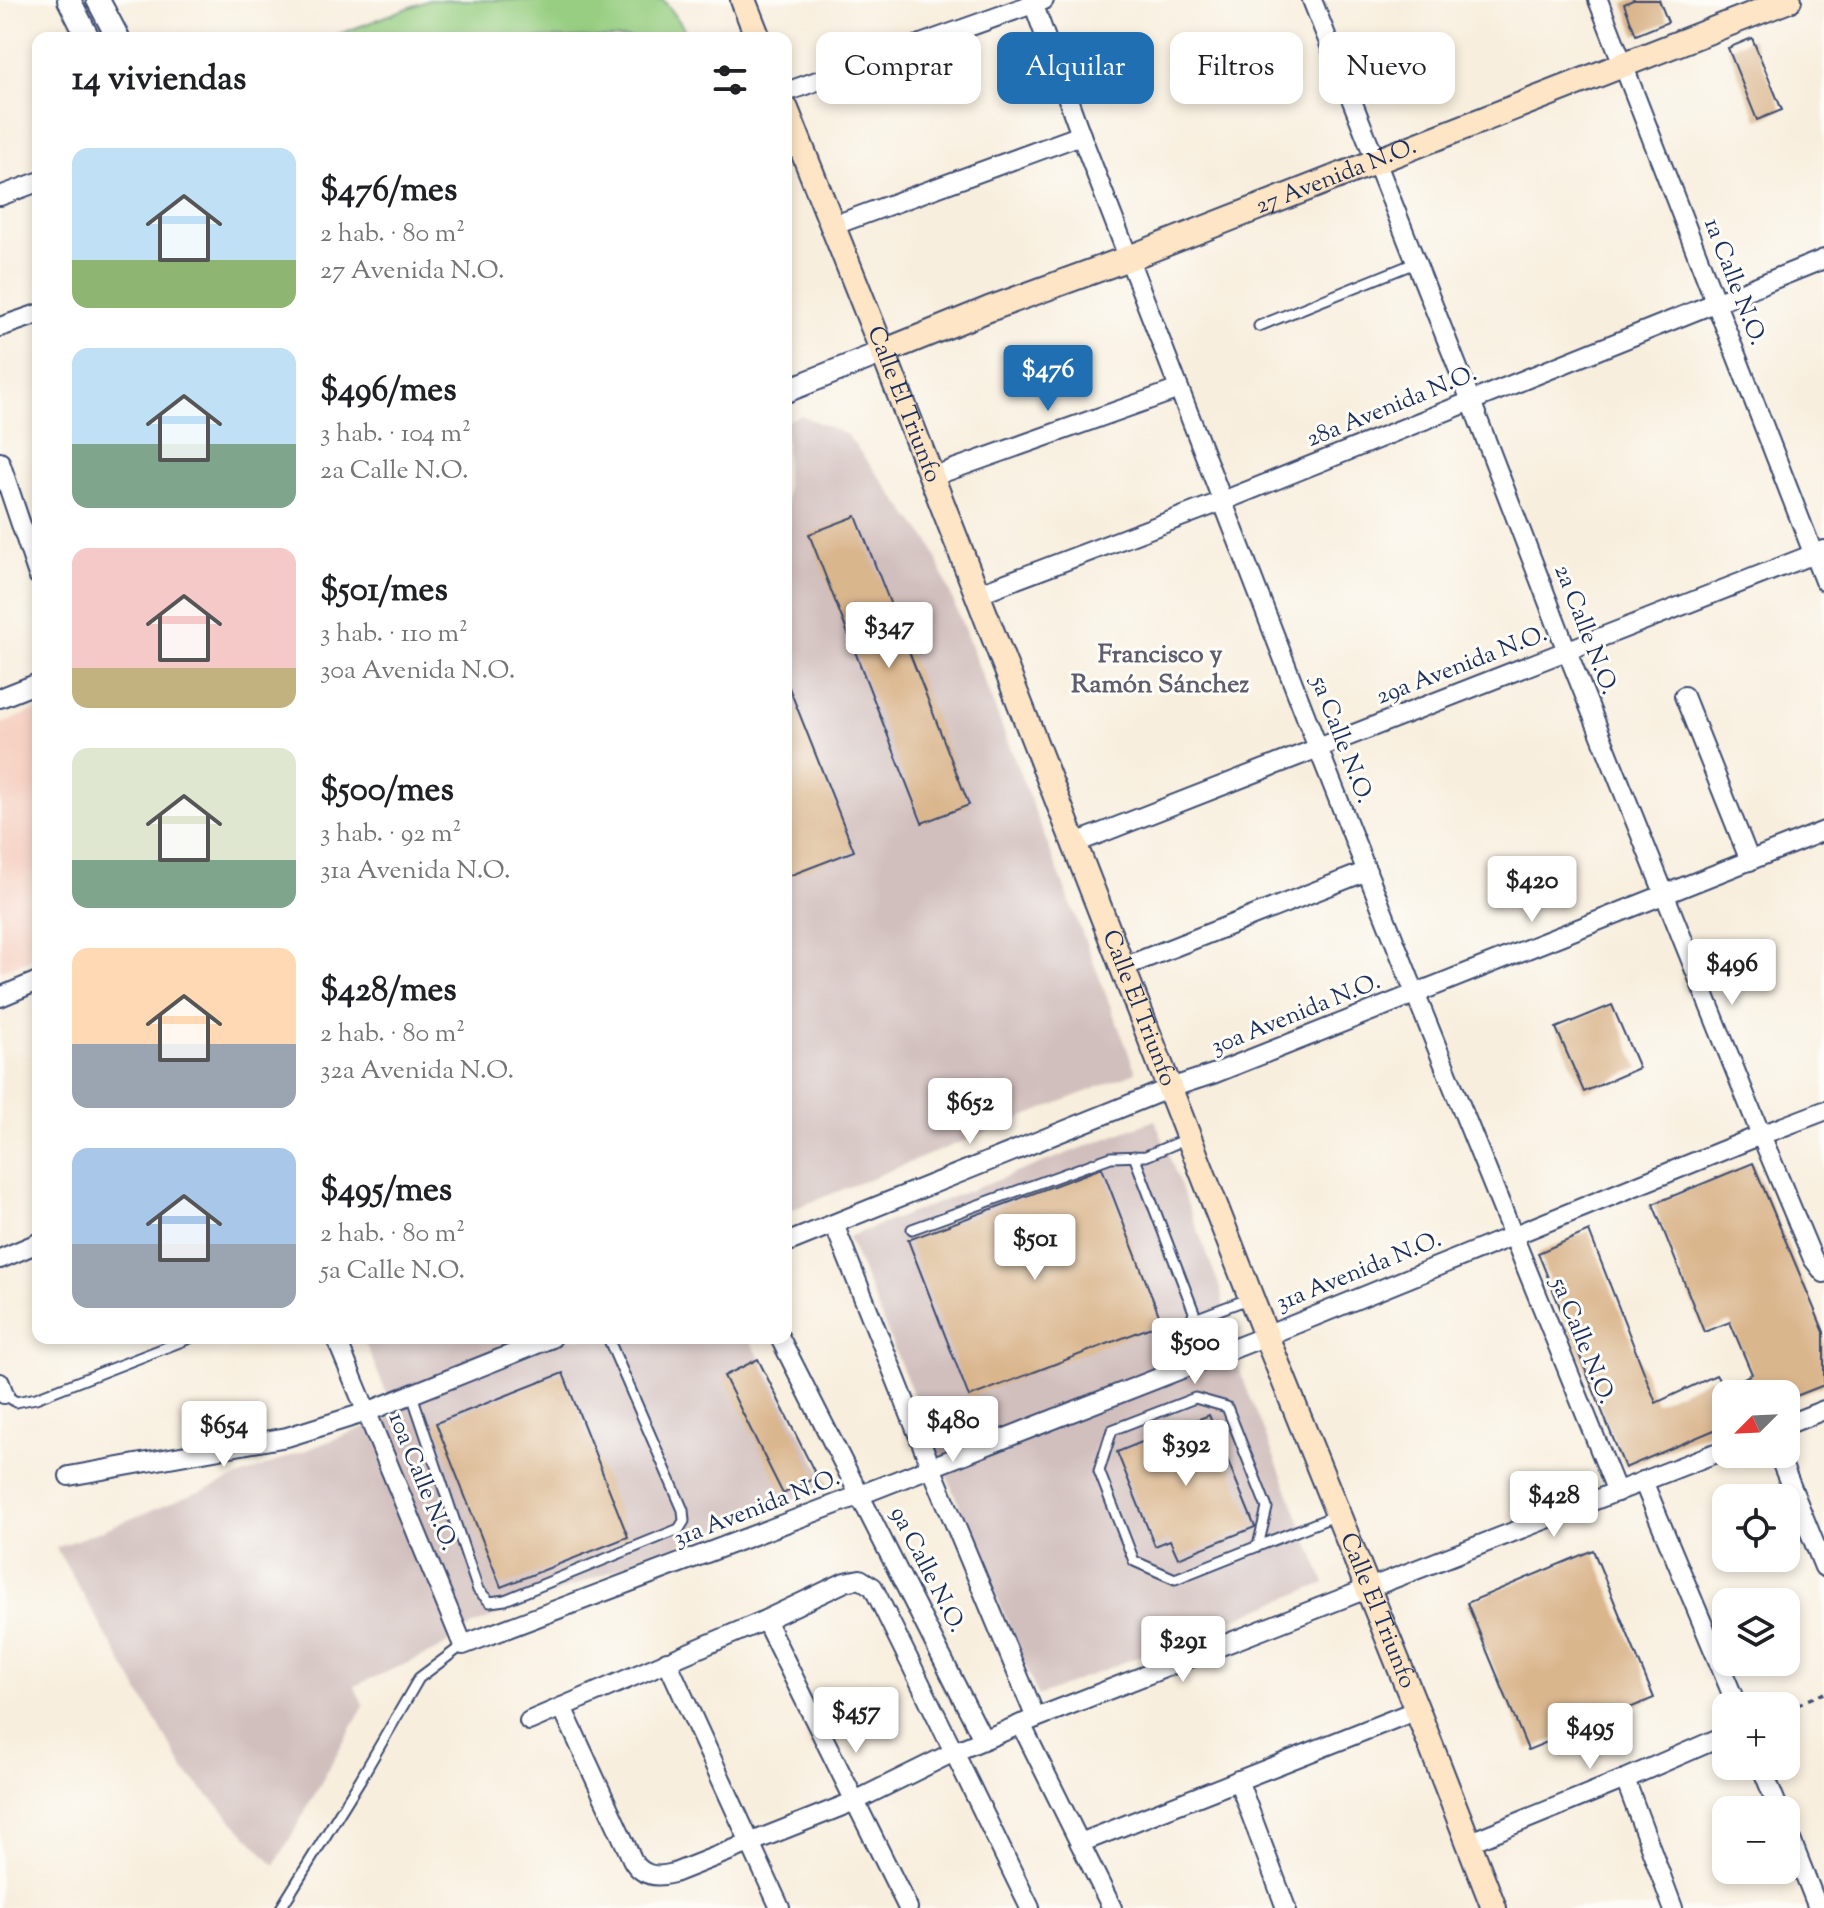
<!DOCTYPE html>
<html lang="es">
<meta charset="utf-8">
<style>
:root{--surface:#fff;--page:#f2f2f2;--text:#202124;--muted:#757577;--accent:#1f6fb2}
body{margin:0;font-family:"Sorts Mill Goudy",serif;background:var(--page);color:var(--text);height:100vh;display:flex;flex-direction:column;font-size:30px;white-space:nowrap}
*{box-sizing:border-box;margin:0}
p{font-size:26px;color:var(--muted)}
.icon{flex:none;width:44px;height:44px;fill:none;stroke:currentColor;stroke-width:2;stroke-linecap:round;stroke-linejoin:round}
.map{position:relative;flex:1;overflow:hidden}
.drawer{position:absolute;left:32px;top:32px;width:760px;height:1312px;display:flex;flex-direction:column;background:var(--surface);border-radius:16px;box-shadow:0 4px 12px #0003}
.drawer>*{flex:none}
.guide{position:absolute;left:816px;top:32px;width:760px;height:72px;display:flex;gap:16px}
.needle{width:52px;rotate:246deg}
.buttons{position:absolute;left:1712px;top:1380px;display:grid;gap:16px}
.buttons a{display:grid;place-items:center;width:88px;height:88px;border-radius:16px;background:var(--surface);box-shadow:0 4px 12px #0003;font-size:40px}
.price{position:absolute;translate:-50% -68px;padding:0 18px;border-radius:8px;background:#fff;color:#222;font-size:26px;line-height:52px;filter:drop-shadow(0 2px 4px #0008)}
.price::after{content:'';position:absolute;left:50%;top:48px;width:24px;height:18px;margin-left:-12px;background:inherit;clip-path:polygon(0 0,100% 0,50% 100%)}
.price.selected{background:var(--accent);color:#fff}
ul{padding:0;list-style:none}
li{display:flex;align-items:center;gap:24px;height:200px;padding:0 40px}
li span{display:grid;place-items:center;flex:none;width:224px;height:160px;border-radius:16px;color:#555}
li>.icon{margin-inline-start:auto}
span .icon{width:96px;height:96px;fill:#fffc;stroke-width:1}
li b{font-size:34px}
h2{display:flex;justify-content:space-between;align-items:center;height:96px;padding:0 40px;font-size:34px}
.chip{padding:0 28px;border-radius:16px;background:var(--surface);box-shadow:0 4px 12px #0003;font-size:28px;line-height:72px}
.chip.selected{background:var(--accent);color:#fff}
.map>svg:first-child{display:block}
</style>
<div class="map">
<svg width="1824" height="1908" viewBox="0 0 1824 1908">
<rect width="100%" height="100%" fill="#fdfcf7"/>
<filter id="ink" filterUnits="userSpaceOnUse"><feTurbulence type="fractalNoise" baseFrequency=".0125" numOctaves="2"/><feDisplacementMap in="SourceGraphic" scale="16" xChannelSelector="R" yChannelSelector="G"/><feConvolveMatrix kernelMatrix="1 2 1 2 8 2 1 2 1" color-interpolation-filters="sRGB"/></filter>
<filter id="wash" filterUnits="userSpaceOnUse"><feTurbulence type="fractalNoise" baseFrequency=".006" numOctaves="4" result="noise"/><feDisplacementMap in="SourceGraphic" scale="32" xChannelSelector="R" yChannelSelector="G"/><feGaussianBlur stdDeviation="1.8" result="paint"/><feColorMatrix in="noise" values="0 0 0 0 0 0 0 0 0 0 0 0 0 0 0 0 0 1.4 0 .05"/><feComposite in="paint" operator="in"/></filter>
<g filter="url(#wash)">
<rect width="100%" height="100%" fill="#f8eedd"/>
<polygon fill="#f6d2c4" points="38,709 38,956 0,971 0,725"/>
<g fill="#d1bfbe">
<polygon points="801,415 847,435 931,544 1136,1072 786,1212 786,421"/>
<polygon points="1155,1120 1219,1285 1240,1372 1325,1583 1038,1696 848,1237"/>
<polygon points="363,1338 749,1338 829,1486 473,1625 438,1650 354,1686 364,1706 275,1865 185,1771 56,1548 396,1415"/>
</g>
<polygon fill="#97ce81" stroke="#597e70" stroke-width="2" points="429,0 663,0 673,12 690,38 329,38"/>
<g id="blocks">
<g fill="#dab68d">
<polygon points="1633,0 1659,0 1668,22 1636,35 1624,4"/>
<polygon points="1752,38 1782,110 1757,120 1728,48"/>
<polygon points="856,516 969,805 922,823 809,534"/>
<polygon points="786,680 854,851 786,877"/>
<polygon points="1612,1005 1639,1068 1584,1092 1556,1028"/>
<polygon points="1753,1163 1824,1332 1824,1385 1786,1400 1786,1394 1726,1394 1726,1425 1625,1468 1538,1253 1589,1231 1656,1403 1716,1375 1724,1388 1752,1374 1730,1322 1704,1332 1653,1204"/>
<polygon points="1102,1168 1162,1323 969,1397 908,1240"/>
<polygon points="758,1359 817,1477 783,1494 724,1376"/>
<polygon points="563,1373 628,1537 501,1587 436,1423"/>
<polygon points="1209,1415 1255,1527 1178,1558 1170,1540 1155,1546 1117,1452"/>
<polygon points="1593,1550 1654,1698 1528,1750 1467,1603"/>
</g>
</g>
</g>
<g filter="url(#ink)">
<use href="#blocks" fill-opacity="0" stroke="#3c4c71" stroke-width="2"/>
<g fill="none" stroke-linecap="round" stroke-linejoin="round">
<g stroke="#3c4c71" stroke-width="13">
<g id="service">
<polyline points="1259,326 1415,263"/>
<polyline points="1134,1156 1194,1312 1189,1330 1165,1339"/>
<polyline points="912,1229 1111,1157 1146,1156 1186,1139"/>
<polyline points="1192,1320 1248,1299"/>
<polyline points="4,1394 16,1402 36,1398 190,1338"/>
<polyline points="412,1395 478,1590 490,1602 505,1600 679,1529 684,1521 683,1510 608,1338"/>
<polygon points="1195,1398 1227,1407 1267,1508 1258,1546 1175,1579 1134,1561 1099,1471 1112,1430"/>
<polyline points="1258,1546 1337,1515"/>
<polyline points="281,1908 360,1780 419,1678 463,1645"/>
</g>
</g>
<g stroke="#3c4c71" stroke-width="22">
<g id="minor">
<polyline points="1032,0 1081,135 1318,748 1415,993 1617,1492"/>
<polyline points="1312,0 1471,401 1567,651 1761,1135 1813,1259 1824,1273"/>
<polyline points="1598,0 1824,581"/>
<polyline points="786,92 1044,0"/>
<polyline points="0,196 38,182"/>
<polyline points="832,226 1081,135"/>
<polyline points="0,327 38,314"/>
<polyline points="0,462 38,575"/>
<polyline points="931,477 1179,389"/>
<polyline points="977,594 1223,501 1824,259"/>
<polyline points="1684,696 1750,861"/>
<polyline points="0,698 38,683"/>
<polyline points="1073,844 1824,550"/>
<polyline points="1121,968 1367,871"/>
<polyline points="0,997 38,981"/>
<polyline points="834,1224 931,1467 1036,1718"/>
<polyline points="786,1243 1170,1088 1213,1074 1824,831"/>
<polyline points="0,1259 38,1243"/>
<polyline points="336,1338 463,1645 860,1495 1266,1336 1761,1135 1824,1111"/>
<polyline points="780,1338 983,1739"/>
<polyline points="0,1383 4,1394"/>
<polyline points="1786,1425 1824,1410"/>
<polyline points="1778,1454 1824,1567"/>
<polyline points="69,1476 287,1437 367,1412 552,1338"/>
<polyline points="1643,1481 1737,1706"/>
<polyline points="765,1620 908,1908"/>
<polyline points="667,1661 780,1908"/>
<path d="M 562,1707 L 632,1859 C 641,1876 656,1878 674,1873 L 855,1801 L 954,1752 L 1030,1908"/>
<polyline points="529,1721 765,1620 845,1582 860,1579 873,1587 954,1752 1036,1718 1726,1449"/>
<polyline points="1021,1724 1112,1908"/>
<polyline points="1761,1766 1779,1810"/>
<polyline points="1625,1779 1673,1908"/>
<polyline points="1238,1780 1286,1908"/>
<polyline points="1786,1827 1818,1908"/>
<polyline points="1080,1843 1417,1710"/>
<polyline points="1468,1843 1625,1779 1726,1735"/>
</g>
</g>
<g stroke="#3c4c71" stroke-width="26">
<g id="tertiary">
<polyline points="69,0 88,38"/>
<polyline points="98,0 118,38"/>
<polyline points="786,391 883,352"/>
</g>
</g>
<g stroke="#3c4c71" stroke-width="28">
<g id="secondary">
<polyline points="743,0 758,38"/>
<path id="s1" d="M 786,109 L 883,352 L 1266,1336 L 1417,1710 L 1494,1908"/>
<path id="s2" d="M 883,352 L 989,309 L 1129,258 L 1789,0"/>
</g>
</g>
<polyline stroke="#3c4c71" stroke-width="3" stroke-dasharray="6 6" stroke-linecap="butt" points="1786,1709 1824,1693"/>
<use href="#service" stroke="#fff" stroke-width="9"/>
<use href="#minor" stroke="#fff" stroke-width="18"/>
<use href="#tertiary" stroke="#fff" stroke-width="22"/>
<use href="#secondary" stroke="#fde5c5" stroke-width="24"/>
</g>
</g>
<g text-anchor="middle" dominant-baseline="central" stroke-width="6" stroke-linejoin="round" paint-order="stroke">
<g font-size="24" fill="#1b2f5e" stroke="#fdfcf7">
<text stroke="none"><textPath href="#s2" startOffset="486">27 Avenida N.O.</textPath></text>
<text transform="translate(1734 282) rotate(69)">1a Calle N.O.</text>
<text stroke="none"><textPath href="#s1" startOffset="318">Calle El Triunfo</textPath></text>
<text transform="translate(1392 407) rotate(-22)">28a Avenida N.O.</text>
<text transform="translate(1585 630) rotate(69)">2a Calle N.O.</text>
<text transform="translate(1462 666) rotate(-21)">29a Avenida N.O.</text>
<text transform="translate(1341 740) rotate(69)">5a Calle N.O.</text>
<text stroke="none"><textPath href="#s1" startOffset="966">Calle El Triunfo</textPath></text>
<text transform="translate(1296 1015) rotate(-22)">30a Avenida N.O.</text>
<text transform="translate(1359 1272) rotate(-22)">31a Avenida N.O.</text>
<text transform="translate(1582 1341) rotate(68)">5a Calle N.O.</text>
<text transform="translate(422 1482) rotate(68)">10a Calle N.O.</text>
<text transform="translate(757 1509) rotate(-21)">31a Avenida N.O.</text>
<text transform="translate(927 1570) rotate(63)">9a Calle N.O.</text>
<text stroke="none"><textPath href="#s1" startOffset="1614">Calle El Triunfo</textPath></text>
</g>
<g font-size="26" font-weight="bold" fill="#5e5e6e" stroke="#fdfcf7">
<text x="1160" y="655">Francisco y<tspan x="1160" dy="30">Ramón Sánchez</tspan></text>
</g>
</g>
</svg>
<div class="buttons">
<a><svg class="needle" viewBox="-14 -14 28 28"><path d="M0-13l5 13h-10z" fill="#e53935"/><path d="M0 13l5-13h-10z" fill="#757577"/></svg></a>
<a><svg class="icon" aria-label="locate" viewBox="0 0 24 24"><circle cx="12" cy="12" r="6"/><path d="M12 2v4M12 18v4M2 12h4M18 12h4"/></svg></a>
<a><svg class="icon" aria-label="layers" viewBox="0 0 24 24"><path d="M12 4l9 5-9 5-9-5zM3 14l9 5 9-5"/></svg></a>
<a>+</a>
<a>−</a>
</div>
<b class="price selected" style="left:1048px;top:413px">$476</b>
<b class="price" style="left:889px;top:670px">$347</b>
<b class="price" style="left:1532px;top:924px">$420</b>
<b class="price" style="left:1732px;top:1007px">$496</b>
<b class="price" style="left:970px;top:1146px">$652</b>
<b class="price" style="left:1035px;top:1282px">$501</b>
<b class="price" style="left:1195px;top:1386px">$500</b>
<b class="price" style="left:953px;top:1464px">$480</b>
<b class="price" style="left:224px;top:1469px">$654</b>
<b class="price" style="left:1186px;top:1488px">$392</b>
<b class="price" style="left:1554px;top:1539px">$428</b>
<b class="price" style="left:1183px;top:1684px">$291</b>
<b class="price" style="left:856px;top:1755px">$457</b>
<b class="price" style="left:1590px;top:1771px">$495</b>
<div class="guide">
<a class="chip">Comprar</a>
<a class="chip selected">Alquilar</a>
<a class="chip">Filtros</a>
<a class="chip">Nuevo</a>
</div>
<section class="drawer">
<h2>14 viviendas<svg class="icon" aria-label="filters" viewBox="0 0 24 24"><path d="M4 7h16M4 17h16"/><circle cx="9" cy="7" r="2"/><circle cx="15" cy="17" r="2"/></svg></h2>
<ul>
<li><span style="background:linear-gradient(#bfe0f5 70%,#8fb573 0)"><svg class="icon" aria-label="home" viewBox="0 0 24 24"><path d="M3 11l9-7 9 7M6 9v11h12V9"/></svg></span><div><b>$476/mes</b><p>2 hab. · 80 m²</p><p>27 Avenida N.O.</p></div></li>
<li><span style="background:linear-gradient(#bfe0f5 60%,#7fa58c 0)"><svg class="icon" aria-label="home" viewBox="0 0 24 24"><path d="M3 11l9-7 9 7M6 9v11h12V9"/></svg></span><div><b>$496/mes</b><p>3 hab. · 104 m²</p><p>2a Calle N.O.</p></div></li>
<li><span style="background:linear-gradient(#f6c9c9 75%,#c2b280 0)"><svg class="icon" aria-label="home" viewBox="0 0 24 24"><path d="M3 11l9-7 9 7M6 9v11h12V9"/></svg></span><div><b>$501/mes</b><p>3 hab. · 110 m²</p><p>30a Avenida N.O.</p></div></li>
<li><span style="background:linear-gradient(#dfe7d0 70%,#7fa58c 0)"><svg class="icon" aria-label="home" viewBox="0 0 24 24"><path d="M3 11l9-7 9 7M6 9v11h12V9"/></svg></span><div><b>$500/mes</b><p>3 hab. · 92 m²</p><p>31a Avenida N.O.</p></div></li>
<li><span style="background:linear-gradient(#ffd9b3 60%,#9aa5b1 0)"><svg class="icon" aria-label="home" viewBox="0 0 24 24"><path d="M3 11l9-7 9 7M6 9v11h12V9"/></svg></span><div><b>$428/mes</b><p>2 hab. · 80 m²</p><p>32a Avenida N.O.</p></div></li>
<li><span style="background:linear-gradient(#a9c7e8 60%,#9aa5b1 0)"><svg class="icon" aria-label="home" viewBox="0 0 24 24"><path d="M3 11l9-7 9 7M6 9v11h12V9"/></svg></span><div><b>$495/mes</b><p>2 hab. · 80 m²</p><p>5a Calle N.O.</p></div></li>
</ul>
</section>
</div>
